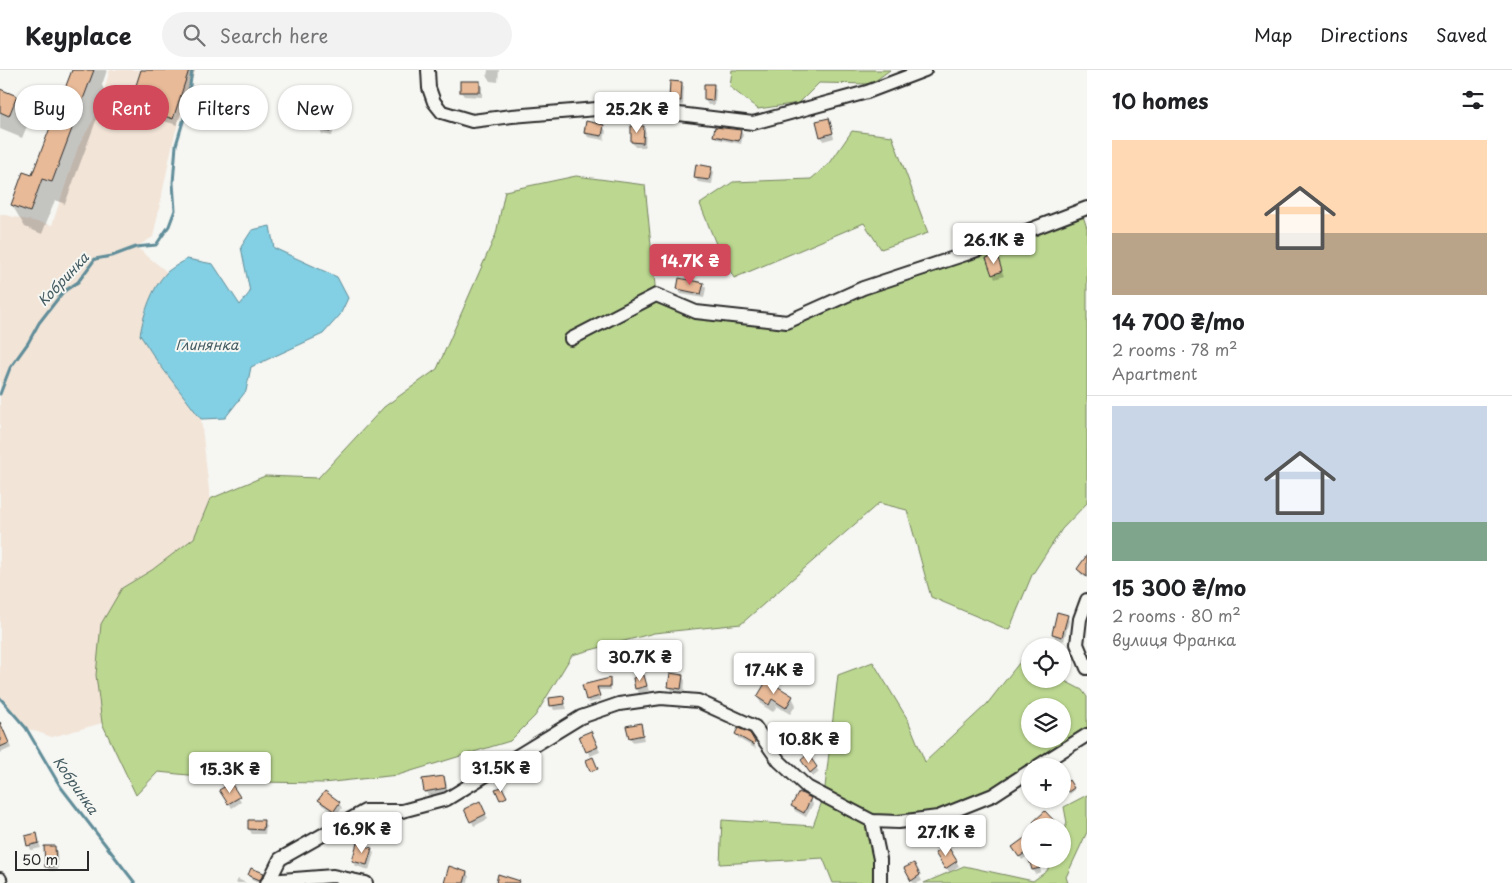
<!DOCTYPE html>
<meta charset="utf-8">
<style>
:root{--surface:#fff;--page:#f2f2f2;--text:#202124;--muted:#757577;--line:#e0e0e0;--accent:#d1495b}
body{margin:0;font-family:"Playpen Sans",sans-serif;background:var(--page);color:var(--text);height:100vh;display:flex;flex-direction:column;font-size:19px;white-space:nowrap}
*{box-sizing:border-box;margin:0}
p{font-size:16px;color:var(--muted)}
.icon{flex:none;width:28px;height:28px;fill:none;stroke:currentColor;stroke-width:2;stroke-linecap:round;stroke-linejoin:round}
.map{position:relative;flex:1;overflow:hidden}
.side{display:flex;flex-direction:column;background:var(--surface);width:425px}
.side>*{flex:none}
.banner{position:absolute;left:15px;top:15px;width:475px;height:45px;display:flex;gap:10px}
.buttons{position:absolute;left:1021px;top:568px;display:grid;gap:10px}
.buttons a{display:grid;place-items:center;width:50px;height:50px;border-radius:50%;background:var(--surface);box-shadow:0 1px 4px #0004;font-size:25px}
.scale{position:absolute;left:15px;bottom:12px;width:74px;box-sizing:border-box;padding-left:5px;border:2px solid #2b2b2b;border-top:0;font-size:14px;line-height:18px;white-space:nowrap;color:#2b2b2b;-webkit-text-stroke:4px #f6f6f2;paint-order:stroke}
.price{position:absolute;translate:-50% -42px;padding:0 11px;border-radius:5px;background:#fff;color:#222;font-size:16px;line-height:32px;filter:drop-shadow(0 1px 2px #0008)}
.price::after{content:'';position:absolute;left:50%;top:30px;width:15px;height:11px;margin-left:-8px;background:inherit;clip-path:polygon(0 0,100% 0,50% 100%)}
.price.current{background:var(--accent);color:#fff}
ul{padding:0;list-style:none}
li{display:grid;align-content:center;gap:10px;height:265px;padding:0 25px}
li+li{border-top:1px solid var(--line)}
li span{display:grid;place-items:center;height:155px;border-radius:0px;color:#555}
li>.icon{margin-inline-start:auto}
span .icon{width:90px;height:90px;fill:#fffc;stroke-width:1}
li b{font-size:21px}
h2{display:flex;justify-content:space-between;align-items:center;height:60px;padding:0 25px;font-size:21px}
.tag{padding:0 18px;border-radius:22px;background:var(--surface);box-shadow:0 1px 4px #0004;font-size:18px;line-height:45px}
.tag.current{background:var(--accent);color:#fff}
header{display:flex;align-items:center;gap:30px;box-sizing:border-box;height:70px;padding:0 25px;background:var(--surface);border-bottom:1px solid var(--line)}
header strong{font-size:24px}
nav{display:flex;gap:28px;margin-inline-start:auto;font-size:18px}
.search{width:350px;height:45px;background:var(--page);display:flex;align-items:center;gap:12px;box-sizing:border-box;padding:0 18px;border-radius:28px;color:var(--muted);font-size:19px}
main{display:flex;flex:1;min-height:0}
.map>svg:first-child{display:block}
</style>
<header>
<strong>Keyplace</strong>
<div class="search"><svg class="icon" aria-label="search" viewBox="0 0 24 24"><circle cx="10" cy="10" r="6"/><path d="M15 15l6 6"/></svg>Search here</div>
<nav><a>Map</a><a>Directions</a><a>Saved</a></nav>
</header>
<main>
<div class="map">
<svg width="1087" height="813" viewBox="0 0 1087 813">
<rect width="100%" height="100%" fill="#f6f6f2"/>
<filter id="ink" filterUnits="userSpaceOnUse"><feTurbulence type="fractalNoise" baseFrequency=".02" numOctaves="2"/><feDisplacementMap in="SourceGraphic" scale="10" xChannelSelector="R" yChannelSelector="G"/><feConvolveMatrix kernelMatrix="1 2 1 2 8 2 1 2 1" color-interpolation-filters="sRGB"/></filter>
<g filter="url(#ink)">
<polygon fill="#f2e4d7" points="110,0 195,0 174,67 153,167 136,177 167,202 152,225 144,244 157,291 201,349 210,429 194,468 152,500 122,518 96,605 102,653 52,667 26,658 0,628 0,144 52,155 78,77 97,43"/>
<g fill="#bcd890" stroke="#74825e" fill-rule="evenodd">
<polygon points="732,0 890,0 871,14 819,13 799,33 758,39 730,17"/>
<polygon points="852,61 892,66 928,163 881,179 864,153 734,208 718,179 700,134 733,112 811,109 830,93"/>
<polygon points="576,106 645,115 656,225 696,242 787,252 1081,140 1087,158 1087,433 1062,459 1032,505 1009,560 931,527 907,440 879,433 741,554 654,563 572,585 535,646 510,671 398,705 323,713 259,712 158,702 136,725 102,653 96,605 101,554 122,518 152,500 194,468 210,429 265,406 318,408 384,337 437,299 496,164 505,121"/>
<path d="M 1023,588 L 1030,592 L 1030,609 L 1061,609 L 1082,620 L 1087,627 L 1087,659 L 993,719 L 921,748 L 872,751 L 866,763 L 874,791 L 872,813 L 833,813 L 823,788 L 720,794 L 722,750 L 813,756 L 824,726 L 838,605 L 873,592 L 908,650 L 925,692 L 987,634 ZM 1030,636 L 1062,636 L 1062,669 L 1030,669 Z"/>
<polygon points="1087,725 1087,762 1066,807 1068,813 924,813 964,796 1033,811 1047,801 1052,789 1062,789 1063,763 1067,753 1064,737"/>
</g>
<path fill="#83cfe3" stroke="#608d99" d="M 270,156 L 274,178 L 337,207 L 348,228 L 340,245 L 323,264 L 251,297 L 246,321 L 225,348 L 201,349 L 157,291 L 140,265 C 144,243 151,219 167,202 C 173,197 181,193 187,189 L 213,194 L 240,235 L 250,222 L 241,177 L 252,160 Z"/>
<g fill="#0003">
<polygon points="73,0 107,0 102,15 106,24 65,134 55,130 42,164 25,157 12,135 33,107"/>
<polygon points="143,0 195,0 177,55 135,42 131,34"/>
<polygon points="488,0 499,0 498,12 490,11 487,6"/>
<polygon points="480,12 482,17 482,27 464,26 461,22"/>
<polygon points="682,13 684,18 683,35 673,34 670,29"/>
<polygon points="705,15 713,15 716,20 715,35 708,35 705,30"/>
<polygon points="0,20 17,27 30,49 22,68 0,59"/>
<polygon points="828,49 834,68 823,71 821,66"/>
<polygon points="331,53 334,58 332,66 322,64 320,59"/>
<polygon points="603,56 606,61 604,70 588,67 585,62"/>
<polygon points="632,57 643,58 646,62 645,77 635,77 632,72"/>
<polygon points="741,61 743,65 741,74 717,69 715,65"/>
<polygon points="711,98 714,102 712,114 698,112 695,107"/>
<polygon points="996,186 1004,206 995,209 993,204"/>
<polygon points="703,214 706,218 704,228 681,224 678,219"/>
<polygon points="1087,491 1087,508 1081,504 1078,500"/>
<polygon points="1067,546 1069,551 1064,571 1056,569 1053,564"/>
<polygon points="644,606 649,621 639,623 636,619"/>
<polygon points="683,606 685,611 684,623 672,621 670,617"/>
<polygon points="609,609 611,613 611,620 598,620 601,630 589,633 583,616"/>
<polygon points="792,627 796,635 790,644 777,636 773,642 762,635 758,628"/>
<polygon points="563,628 567,639 554,640 552,636"/>
<polygon points="640,654 644,670 632,672 630,667"/>
<polygon points="0,660 5,664 11,678 0,683"/>
<polygon points="736,664 754,672 756,679 739,669"/>
<polygon points="580,667 593,667 600,682 590,686"/>
<polygon points="808,686 819,702 813,707 805,695"/>
<polygon points="443,707 446,712 448,723 428,726 426,721"/>
<polygon points="1069,712 1074,720 1070,724 1064,715"/>
<polygon points="230,714 241,732 232,738 221,720"/>
<polygon points="325,723 339,733 342,738 337,745 322,735 320,730"/>
<polygon points="799,723 810,729 813,734 806,747 795,741 793,736"/>
<polygon points="482,737 488,749 474,756 466,739"/>
<polygon points="250,751 263,751 266,756 265,764 252,764 249,759"/>
<polygon points="36,765 41,778 31,780 29,775"/>
<polygon points="1030,772 1030,789 1038,789 1041,802 1035,804 1033,800 1029,785 1022,790 1014,777"/>
<polygon points="54,777 57,782 58,801 49,801 47,796"/>
<polygon points="947,777 959,796 949,802 937,783"/>
<polygon points="371,779 374,783 369,800 356,796 353,791"/>
<polygon points="913,794 922,811 917,813 913,813 906,798"/>
<polygon points="467,803 469,807 468,813 446,813"/>
<polygon points="263,804 265,808 263,813 252,810 249,805"/>
<polygon points="238,809 246,813 236,813"/>
</g>
<g fill="none" stroke-linecap="round" stroke-linejoin="round">
<g stroke="#608d99" stroke-width="3">
<polyline points="0,324 10,298 28,273 39,253 63,222 78,212 95,189 112,186 136,177 156,175 169,156 175,140 173,113 176,75 187,38 192,0"/>
<polyline points="0,628 26,658 60,716 135,813"/>
</g>
</g>
<g fill="#e8ba98" stroke="#2b2b2b">
<polygon points="72,0 94,0 52,112 42,109 30,142 11,135 23,102 32,105"/>
<polygon points="141,0 189,0 173,49 130,34"/>
<rect x="460" y="11" width="20" height="11"/>
<polygon points="670,11 682,12 681,31 669,29"/>
<polygon points="704,14 714,14 713,31 704,30"/>
<polygon points="0,19 17,26 9,46 0,42"/>
<polygon points="829,48 833,63 820,67 816,51"/>
<polygon points="321,49 332,52 330,62 318,59"/>
<polygon points="586,51 604,55 602,66 584,63"/>
<polygon points="631,56 644,56 643,73 631,72"/>
<polygon points="715,57 741,60 739,71 713,66"/>
<polygon points="696,94 712,97 709,110 694,108"/>
<polygon points="997,185 1002,201 992,205 986,188"/>
<polygon points="679,208 704,213 701,224 677,219"/>
<polygon points="1087,485 1087,507 1077,499"/>
<polygon points="1057,542 1068,545 1062,567 1052,564"/>
<polygon points="670,603 683,605 681,619 668,617"/>
<polygon points="644,605 647,616 635,619 633,608"/>
<polygon points="610,608 610,617 597,617 600,626 586,630 582,615"/>
<polygon points="767,610 793,626 786,638 772,629 769,635 757,627"/>
<polygon points="564,626 565,634 550,636 549,628"/>
<polygon points="0,652 9,673 0,677"/>
<polygon points="641,653 643,665 629,668 626,656"/>
<polygon points="738,658 750,663 755,672 754,675 735,664"/>
<polygon points="591,661 598,677 586,682 579,666"/>
<polygon points="808,684 817,697 810,703 801,690"/>
<polygon points="593,687 598,699 590,701 586,690"/>
<polygon points="444,706 446,718 424,722 422,709"/>
<polygon points="1069,710 1074,718 1068,722 1063,715"/>
<polygon points="231,713 240,727 228,734 219,720"/>
<polygon points="502,717 507,727 500,730 495,719"/>
<polygon points="325,721 340,732 334,741 318,730"/>
<polygon points="799,722 811,728 804,743 791,736"/>
<polygon points="480,731 486,744 470,752 464,739"/>
<polygon points="1045,741 1059,756 1037,756 1033,752"/>
<polygon points="248,750 264,750 263,760 248,759"/>
<polygon points="37,763 39,773 27,776 25,766"/>
<polygon points="1030,764 1030,780 1019,787 1012,777"/>
<polygon points="357,773 372,778 367,795 352,791"/>
<polygon points="947,775 957,791 945,799 935,783"/>
<polygon points="44,776 55,776 56,796 45,797"/>
<polygon points="1029,789 1037,789 1040,798 1032,800"/>
<polygon points="914,793 920,805 911,811 904,798"/>
<polygon points="449,796 467,802 464,813 444,813"/>
<polygon points="251,798 264,803 260,810 248,805"/>
<polygon points="498,804 520,811 519,813 496,813"/>
</g>
<g fill="none" stroke-linecap="round" stroke-linejoin="round">
<g stroke="#2b2b2b" stroke-width="16">
<g id="minor">
<polyline points="428,0 429,18 434,32 442,42 472,51 512,46 621,37 753,53 867,22 925,0"/>
<polyline points="571,269 656,225 696,242 787,252 863,218 969,183 1087,138"/>
<polyline points="1087,530 1080,549 1077,574 1087,598"/>
<polyline points="1038,696 1087,665"/>
<polyline points="872,751 880,789 880,813"/>
<polyline points="0,809 1,813"/>
<polyline points="269,811 280,789 365,741 402,741 447,729 581,647 619,634 661,628 698,631 755,657 779,691 807,717 872,751 898,752 938,747 993,725 1030,701"/>
<polyline points="267,813 269,811 333,806 366,813"/>
</g>
</g>
<use href="#minor" stroke="#f6f6f2" stroke-width="12"/>
</g>
</g>
<g text-anchor="middle" dominant-baseline="central" stroke-width="4" stroke-linejoin="round" paint-order="stroke">
<g font-size="14" font-style="italic" fill="#455c62" stroke="#f6f6f2">
<text transform="translate(63 209) rotate(-47)">Кобринка</text>
<text x="207" y="274">Глинянка</text>
<text transform="translate(76 715) rotate(55)">Кобринка</text>
</g>
</g>
</svg>
<div class="buttons">
<a><svg class="icon" aria-label="locate" viewBox="0 0 24 24"><circle cx="12" cy="12" r="6"/><path d="M12 2v4M12 18v4M2 12h4M18 12h4"/></svg></a>
<a><svg class="icon" aria-label="layers" viewBox="0 0 24 24"><path d="M12 4l9 5-9 5-9-5zM3 14l9 5 9-5"/></svg></a>
<a>+</a>
<a>−</a>
</div>
<div class="scale">50 m</div>
<b class="price" style="left:637px;top:64px">25.2K ₴</b>
<b class="price" style="left:994px;top:195px">26.1K ₴</b>
<b class="price current" style="left:690px;top:216px">14.7K ₴</b>
<b class="price" style="left:640px;top:612px">30.7K ₴</b>
<b class="price" style="left:774px;top:625px">17.4K ₴</b>
<b class="price" style="left:809px;top:694px">10.8K ₴</b>
<b class="price" style="left:501px;top:723px">31.5K ₴</b>
<b class="price" style="left:230px;top:724px">15.3K ₴</b>
<b class="price" style="left:362px;top:784px">16.9K ₴</b>
<b class="price" style="left:946px;top:787px">27.1K ₴</b>
<div class="banner">
<a class="tag">Buy</a>
<a class="tag current">Rent</a>
<a class="tag">Filters</a>
<a class="tag">New</a>
</div>
</div>
<section class="side">
<h2>10 homes<svg class="icon" aria-label="filters" viewBox="0 0 24 24"><path d="M4 7h16M4 17h16"/><circle cx="9" cy="7" r="2"/><circle cx="15" cy="17" r="2"/></svg></h2>
<ul>
<li><span style="background:linear-gradient(#ffd9b3 60%,#b9a48a 0)"><svg class="icon" aria-label="home" viewBox="0 0 24 24"><path d="M3 11l9-7 9 7M6 9v11h12V9"/></svg></span><div><b>14 700 ₴/mo</b><p>2 rooms · 78 m²</p><p>Apartment</p></div></li>
<li><span style="background:linear-gradient(#c9d6e8 75%,#7fa58c 0)"><svg class="icon" aria-label="home" viewBox="0 0 24 24"><path d="M3 11l9-7 9 7M6 9v11h12V9"/></svg></span><div><b>15 300 ₴/mo</b><p>2 rooms · 80 m²</p><p>вулиця Франка</p></div></li>
</ul>
</section>
</main>
